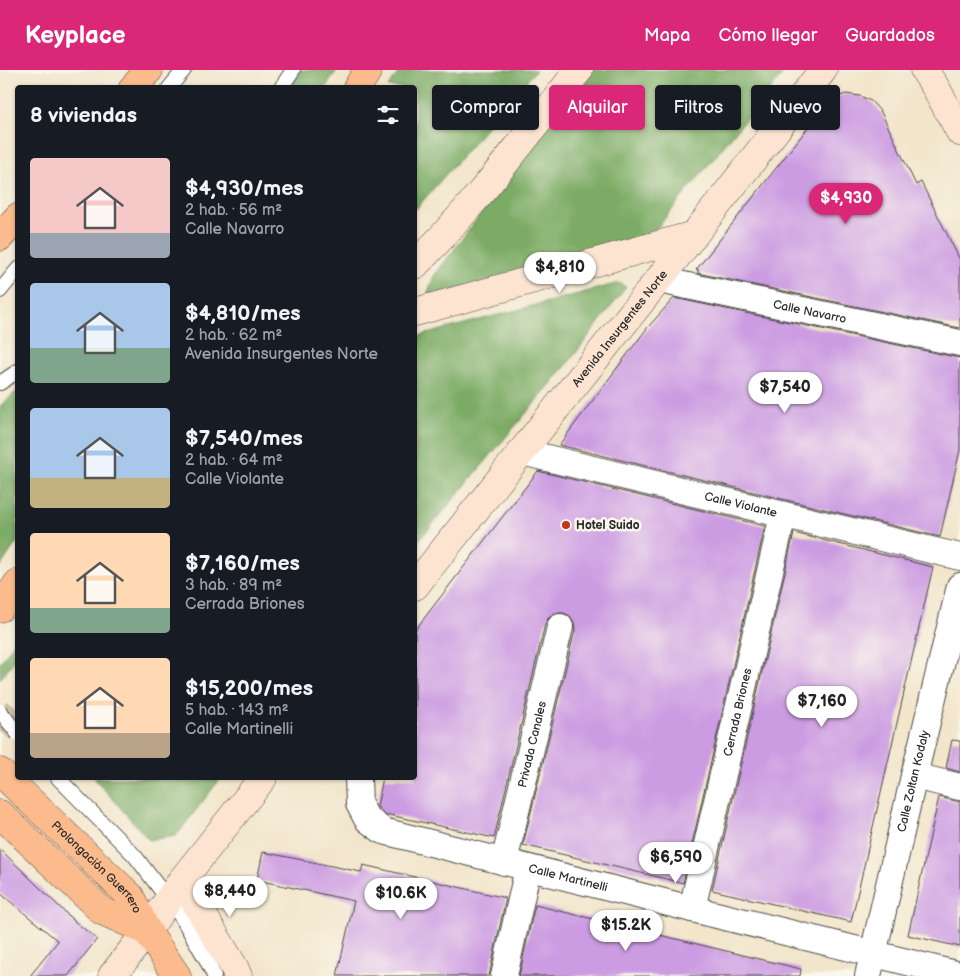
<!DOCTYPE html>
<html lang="es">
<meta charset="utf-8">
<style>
:root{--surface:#171b24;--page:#242831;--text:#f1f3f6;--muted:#9ea1a6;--accent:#db2777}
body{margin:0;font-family:"Balsamiq Sans",sans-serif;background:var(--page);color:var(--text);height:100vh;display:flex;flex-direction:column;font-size:19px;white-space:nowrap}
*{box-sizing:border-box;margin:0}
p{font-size:16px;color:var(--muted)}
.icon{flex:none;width:28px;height:28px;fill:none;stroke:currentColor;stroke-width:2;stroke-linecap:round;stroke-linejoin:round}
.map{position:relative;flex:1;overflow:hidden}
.details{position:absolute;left:15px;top:15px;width:402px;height:695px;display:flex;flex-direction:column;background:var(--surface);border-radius:5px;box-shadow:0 1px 4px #0004}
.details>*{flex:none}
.banner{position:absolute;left:432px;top:15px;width:452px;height:45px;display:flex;gap:10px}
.price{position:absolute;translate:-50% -42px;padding:0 11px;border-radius:18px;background:#fff;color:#222;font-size:16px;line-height:32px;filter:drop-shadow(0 1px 2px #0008)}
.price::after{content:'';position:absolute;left:50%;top:30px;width:15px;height:11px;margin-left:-8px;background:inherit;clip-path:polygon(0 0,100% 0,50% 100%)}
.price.current{background:var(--accent);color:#fff}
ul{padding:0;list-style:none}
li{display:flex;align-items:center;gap:15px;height:125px;padding:0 15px}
li span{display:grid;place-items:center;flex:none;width:140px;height:100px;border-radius:5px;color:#555}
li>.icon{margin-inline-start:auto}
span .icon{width:60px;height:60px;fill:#fffc;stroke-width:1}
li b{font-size:21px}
h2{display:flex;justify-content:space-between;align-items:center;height:60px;padding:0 15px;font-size:21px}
.chip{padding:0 18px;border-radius:5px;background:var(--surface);box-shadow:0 1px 4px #0004;font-size:18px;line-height:45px}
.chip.current{background:var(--accent);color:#fff}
header{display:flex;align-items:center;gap:30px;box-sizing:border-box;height:70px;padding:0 25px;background:var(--accent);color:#fff}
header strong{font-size:24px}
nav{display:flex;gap:28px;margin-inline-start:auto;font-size:18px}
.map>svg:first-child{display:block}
</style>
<header>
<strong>Keyplace</strong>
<nav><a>Mapa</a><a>Cómo llegar</a><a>Guardados</a></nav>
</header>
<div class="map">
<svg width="960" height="906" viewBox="0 0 960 906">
<rect width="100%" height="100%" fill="#fbf7ec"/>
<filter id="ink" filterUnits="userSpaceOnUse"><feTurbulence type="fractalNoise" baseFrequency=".02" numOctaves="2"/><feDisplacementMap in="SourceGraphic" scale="10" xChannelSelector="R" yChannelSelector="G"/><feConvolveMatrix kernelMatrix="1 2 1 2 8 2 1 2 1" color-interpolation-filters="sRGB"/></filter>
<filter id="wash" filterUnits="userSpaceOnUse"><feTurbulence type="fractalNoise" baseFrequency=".0096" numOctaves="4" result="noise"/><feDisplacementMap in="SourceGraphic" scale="20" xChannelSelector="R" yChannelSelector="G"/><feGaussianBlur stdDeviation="1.12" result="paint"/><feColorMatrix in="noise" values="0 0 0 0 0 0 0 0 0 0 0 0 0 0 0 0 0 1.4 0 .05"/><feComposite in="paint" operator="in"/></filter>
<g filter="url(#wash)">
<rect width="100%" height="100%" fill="#f2e5ca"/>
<g fill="#7bab65" stroke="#536b48">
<polygon points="288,0 337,0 326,17 277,18"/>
<polygon points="400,0 536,0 415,140 415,18 388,17"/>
<polygon points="589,0 786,0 657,158 638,172 426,227 434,206"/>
<polygon points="619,213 626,217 566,296 415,475 415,267"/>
<polygon points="17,321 17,472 0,497 0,336"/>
<polygon points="17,569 17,587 0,609 0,593"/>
<polygon points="94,708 221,708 176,766 149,770"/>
</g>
<g id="blocks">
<g fill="#cc9ce2">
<polygon points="846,24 860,26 871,31 881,42 916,115 921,112 960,190 960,258 697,203 699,200 696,200 810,55 834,28"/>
<polygon points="674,228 960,288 960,380 940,467 559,375 648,257"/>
<polygon points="538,401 765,456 683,813 523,775 575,560 574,552 570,546 564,543 555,543 549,547 545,554 494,768 385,744 379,739 377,736 383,708 415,708 415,560"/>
<polygon points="794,463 933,497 851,852 712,820"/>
<polygon points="952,670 960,671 960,702 946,698"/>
<polygon points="939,727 960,732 960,877 908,865"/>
<polygon points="0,779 74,851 97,869 68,906 30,906 58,871 0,823"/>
<polygon points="263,782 361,802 363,795 506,828 489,906 337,906 354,831 257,810"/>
<polygon points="535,835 801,899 800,906 519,906"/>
</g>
</g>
</g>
<g filter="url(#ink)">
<use href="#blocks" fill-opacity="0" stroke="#494743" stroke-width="1"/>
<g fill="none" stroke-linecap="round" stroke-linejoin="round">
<polyline stroke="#cac0aa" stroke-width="28" stroke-dasharray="28 14" stroke-linecap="butt" points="0,661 18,639"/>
<g stroke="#494743" stroke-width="16">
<g id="lane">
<polyline points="169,18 184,0"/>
<polyline points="281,18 293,0"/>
<polyline points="0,221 18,199"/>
<polyline points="0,313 18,301"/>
<polyline points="58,708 135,786 182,848 207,891 214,906"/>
</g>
</g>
<g stroke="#494743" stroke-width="28">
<g id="street">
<path id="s1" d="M 659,210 L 960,273"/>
<path id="s2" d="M 522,382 L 960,487"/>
<polyline points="914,706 960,717"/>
<path id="s3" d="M 358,708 L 359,734 L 367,749 L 383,761 L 692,839 L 960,905"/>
<path id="s4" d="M 504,792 L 560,557"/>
<path id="s5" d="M 692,839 L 783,445"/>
<polyline points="504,906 528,798"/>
<path id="s6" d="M 868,906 L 914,706 L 960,516"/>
</g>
</g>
<g stroke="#494743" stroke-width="29">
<g id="secondary">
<polyline points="924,0 936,18 960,62"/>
<path d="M 415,195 C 475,135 526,66 579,0"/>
<polyline points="415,242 694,165"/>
<path id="s7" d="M 415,516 L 694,165 L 823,0"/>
<polyline points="182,810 234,897 238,906"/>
<polyline points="112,906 147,861 182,810 263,708"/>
</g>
</g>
<g stroke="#494743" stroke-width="29">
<g id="primary">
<polyline points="133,18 149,0"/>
<polyline points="0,167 18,147"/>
<path id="s8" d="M 0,702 L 130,826 L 147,861 L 177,906"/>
</g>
</g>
<g stroke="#494743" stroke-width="29">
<g id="highway">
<polyline points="357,18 368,0"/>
<polyline points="0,538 18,513"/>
<polyline points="0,744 102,841 147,861"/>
</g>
</g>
<use href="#lane" stroke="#fff" stroke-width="14"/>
<use href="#street" stroke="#fff" stroke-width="26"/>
<use href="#secondary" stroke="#fde4d1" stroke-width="28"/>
<use href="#primary" stroke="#fbbb8d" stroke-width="28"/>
<use href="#highway" stroke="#fbbb8d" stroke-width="28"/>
<g stroke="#494743" stroke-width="16" stroke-linecap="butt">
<polyline id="lane-bridge" points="0,641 18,664"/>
</g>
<use href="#lane-bridge" stroke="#fff" stroke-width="14"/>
</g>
</g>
<circle fill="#c8321e" stroke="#fbf7ec" stroke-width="2" cx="566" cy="455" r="5"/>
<g text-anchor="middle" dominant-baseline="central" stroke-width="5" stroke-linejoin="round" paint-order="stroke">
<g font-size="12" fill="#2b2b2b" stroke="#fbf7ec">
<text stroke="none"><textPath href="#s1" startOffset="154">Calle Navarro</textPath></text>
<text stroke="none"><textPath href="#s7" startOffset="329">Avenida Insurgentes Norte</textPath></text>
<text stroke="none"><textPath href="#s2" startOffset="225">Calle Violante</textPath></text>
<text stroke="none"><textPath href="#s5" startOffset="202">Cerrada Briones</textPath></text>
<text stroke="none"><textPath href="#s4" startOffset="121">Privada Canales</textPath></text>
<text stroke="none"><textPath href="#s6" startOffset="200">Calle Zoltan Kodaly</textPath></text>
<text stroke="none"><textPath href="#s8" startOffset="136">Prolongación Guerrero</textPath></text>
<text stroke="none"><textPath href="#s3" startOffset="254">Calle Martinelli</textPath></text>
</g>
<g font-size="12" font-weight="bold" fill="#2b2b2b" stroke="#fbf7ec" text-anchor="start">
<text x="576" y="455">Hotel Suido</text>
</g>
</g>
</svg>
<b class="price current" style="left:846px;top:155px">$4,930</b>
<b class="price" style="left:560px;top:224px">$4,810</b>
<b class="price" style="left:785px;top:344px">$7,540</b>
<b class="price" style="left:822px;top:658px">$7,160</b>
<b class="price" style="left:676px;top:814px">$6,590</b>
<b class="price" style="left:230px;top:848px">$8,440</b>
<b class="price" style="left:401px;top:850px">$10.6K</b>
<b class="price" style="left:626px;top:882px">$15.2K</b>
<div class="banner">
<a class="chip">Comprar</a>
<a class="chip current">Alquilar</a>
<a class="chip">Filtros</a>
<a class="chip">Nuevo</a>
</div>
<section class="details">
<h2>8 viviendas<svg class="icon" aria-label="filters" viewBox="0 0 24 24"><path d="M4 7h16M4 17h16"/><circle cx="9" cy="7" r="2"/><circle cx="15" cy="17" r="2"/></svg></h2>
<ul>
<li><span style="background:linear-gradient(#f6c9c9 75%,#9aa5b1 0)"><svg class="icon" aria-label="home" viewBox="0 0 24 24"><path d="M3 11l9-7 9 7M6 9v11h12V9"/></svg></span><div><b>$4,930/mes</b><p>2 hab. · 56 m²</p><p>Calle Navarro</p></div></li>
<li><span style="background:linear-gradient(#a9c7e8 65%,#7fa58c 0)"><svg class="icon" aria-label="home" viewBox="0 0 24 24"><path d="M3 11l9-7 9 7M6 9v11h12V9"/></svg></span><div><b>$4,810/mes</b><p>2 hab. · 62 m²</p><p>Avenida Insurgentes Norte</p></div></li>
<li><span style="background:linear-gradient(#a9c7e8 70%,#c2b280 0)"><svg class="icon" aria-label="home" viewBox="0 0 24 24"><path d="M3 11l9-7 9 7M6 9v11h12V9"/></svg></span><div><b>$7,540/mes</b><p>2 hab. · 64 m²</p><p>Calle Violante</p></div></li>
<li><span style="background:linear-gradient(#ffd9b3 75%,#7fa58c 0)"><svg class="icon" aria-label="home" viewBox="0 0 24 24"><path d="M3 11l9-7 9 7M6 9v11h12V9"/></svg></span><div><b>$7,160/mes</b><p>3 hab. · 89 m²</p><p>Cerrada Briones</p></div></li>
<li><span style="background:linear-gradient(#ffd9b3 75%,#b9a48a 0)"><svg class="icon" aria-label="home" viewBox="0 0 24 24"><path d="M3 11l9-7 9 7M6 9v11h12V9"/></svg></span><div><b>$15,200/mes</b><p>5 hab. · 143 m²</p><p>Calle Martinelli</p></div></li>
</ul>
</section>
</div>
